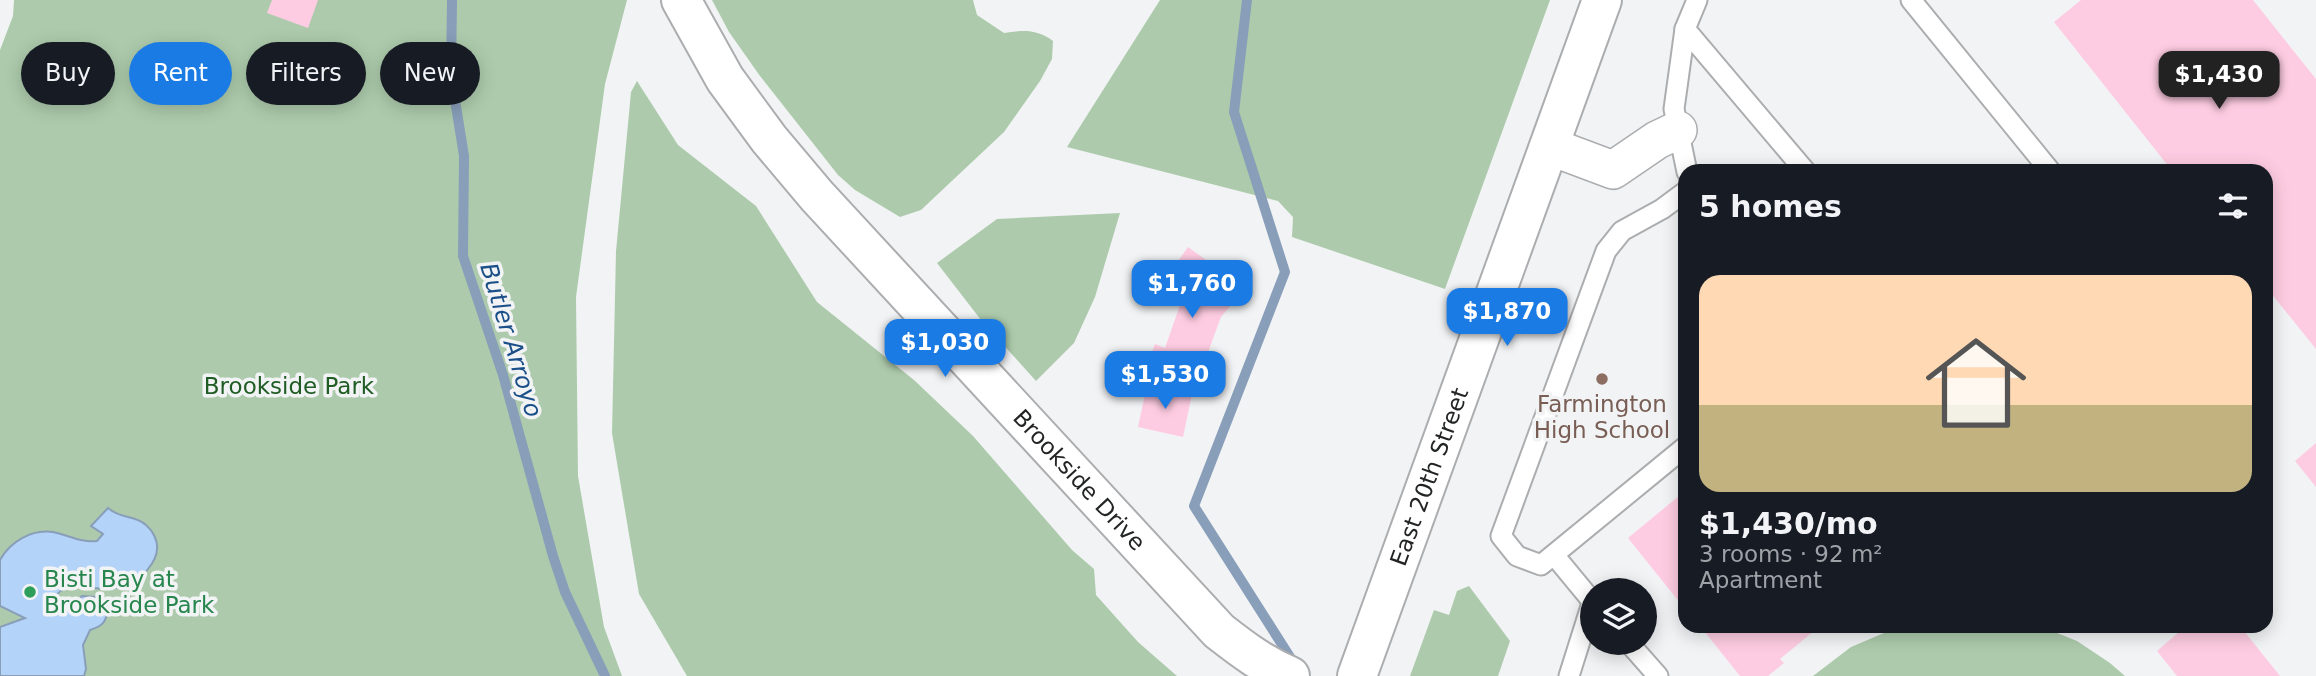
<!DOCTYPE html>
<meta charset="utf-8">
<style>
:root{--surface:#171b24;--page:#20242c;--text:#f1f3f6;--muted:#9ea1a6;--accent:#1b7be4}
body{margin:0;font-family:"DejaVu Sans",sans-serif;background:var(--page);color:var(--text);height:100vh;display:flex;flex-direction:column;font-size:26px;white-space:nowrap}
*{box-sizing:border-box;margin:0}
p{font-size:23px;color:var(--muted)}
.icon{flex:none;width:38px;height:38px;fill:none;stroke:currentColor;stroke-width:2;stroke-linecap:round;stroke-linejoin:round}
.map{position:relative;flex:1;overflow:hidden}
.sheet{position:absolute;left:1678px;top:164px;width:595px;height:469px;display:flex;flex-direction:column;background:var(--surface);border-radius:21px;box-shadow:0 4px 18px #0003}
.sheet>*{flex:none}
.banner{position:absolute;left:21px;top:42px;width:665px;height:63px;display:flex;gap:14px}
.tools{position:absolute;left:1580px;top:578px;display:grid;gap:14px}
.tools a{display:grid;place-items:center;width:77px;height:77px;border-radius:50%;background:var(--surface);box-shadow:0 4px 18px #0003;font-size:35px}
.price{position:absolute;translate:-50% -60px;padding:0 16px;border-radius:14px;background:var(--accent);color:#fff;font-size:23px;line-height:46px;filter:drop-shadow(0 2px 4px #0008)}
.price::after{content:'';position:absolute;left:50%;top:42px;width:21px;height:16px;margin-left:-10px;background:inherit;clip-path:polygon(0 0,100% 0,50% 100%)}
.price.selected{background:#222;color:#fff}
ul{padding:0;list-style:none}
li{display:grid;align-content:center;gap:14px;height:371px;padding:0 21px}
li span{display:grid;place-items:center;height:217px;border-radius:21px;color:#555}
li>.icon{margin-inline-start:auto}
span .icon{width:126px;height:126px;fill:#fffc;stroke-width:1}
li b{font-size:30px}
h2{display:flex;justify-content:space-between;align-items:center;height:84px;padding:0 21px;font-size:30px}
.chip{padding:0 24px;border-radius:32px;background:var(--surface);box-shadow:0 4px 18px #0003;font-size:24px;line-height:63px}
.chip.selected{background:var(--accent);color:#fff}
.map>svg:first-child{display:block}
</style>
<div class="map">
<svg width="2316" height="676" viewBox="0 0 2316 676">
<rect width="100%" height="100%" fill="#f2f3f5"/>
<g fill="#adcbac">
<polygon points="14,0 627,0 605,84 576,297 578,476 604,627 622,676 0,676 0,50 13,16"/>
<path d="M 712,0 L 973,0 L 977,15 L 1004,33 C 1023,30 1037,29 1053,41 L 1052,59 L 1040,81 L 1004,132 L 921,210 L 900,217 L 855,190 L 838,175 L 760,76 L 729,32 Z"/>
<polygon points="1160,0 1550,0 1445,289 1292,237 1293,217 1278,201 1067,147"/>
<polygon points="637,81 678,145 756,206 817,302 914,380 973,436 1072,550 1094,569 1096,595 1138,642 1177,676 687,676 639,594 612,433 616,251 631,92"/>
<polygon points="1120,213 1095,297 1074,343 1036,381 981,320 937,263 997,219"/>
<polygon points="1469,586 1510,641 1498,676 1410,676 1434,610 1449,615 1457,591"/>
<polygon points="1898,627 2042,627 2077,641 2110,663 2125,676 1813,676 1851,647"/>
</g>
<path fill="#b4d3f9" stroke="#889eb9" stroke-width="2" d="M 108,508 C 122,520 134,514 146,525 C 153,531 158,541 157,549 C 157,556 152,564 148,569 C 136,586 114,591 95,588 C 86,586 76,582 68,585 C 64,587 59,593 55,596 L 72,605 L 82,596 L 97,597 L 108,609 C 106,622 103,626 90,630 L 83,645 L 86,669 L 84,676 L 0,676 L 0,627 L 25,618 L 0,606 L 0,560 C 10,542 31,529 53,532 C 69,535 80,543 97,541 L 103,534 L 91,526 Z"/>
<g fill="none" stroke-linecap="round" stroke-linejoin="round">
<g stroke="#889eb9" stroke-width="10">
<polyline points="452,0 451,75 464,156 463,256 503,375 553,556 565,592 605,676"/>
<polyline points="1247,0 1234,112 1285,272 1194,506 1295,665"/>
</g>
</g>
<g fill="#fecce2">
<polygon points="272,0 318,0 308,28 267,13"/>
<polygon points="2081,0 2253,0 2316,79 2316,349 2266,287 2266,172 2173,172 2054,22"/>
<polygon points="1188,247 1245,288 1221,317 1193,393 1144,375 1155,344 1165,348 1181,302 1160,287"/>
<polygon points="1147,385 1192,394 1183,437 1138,427"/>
<polygon points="2316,443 2316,487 2295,461"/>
<polygon points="1685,491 1685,609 1628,538"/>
<polygon points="1700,626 1820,626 1780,659 1784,663 1768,676 1740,676"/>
<polygon points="2186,626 2240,626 2280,676 2177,676 2157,651"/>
</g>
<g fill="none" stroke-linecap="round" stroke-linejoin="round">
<g stroke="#acadaf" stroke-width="23">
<g id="lane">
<polyline points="1911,0 2051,172"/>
<polyline points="1685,29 1806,172"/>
<polyline points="1687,172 1674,109 1685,29 1697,0"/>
<polyline points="1685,192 1662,209 1622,231 1606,251 1501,536 1517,556 1541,565 1685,447"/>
<polyline points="1554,555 1592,601"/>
<polyline points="1628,642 1658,676"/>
<polyline points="1569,676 1592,603"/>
</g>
</g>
<g stroke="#acadaf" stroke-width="40">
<polyline id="street" points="1549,146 1613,170 1657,140 1678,130"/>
</g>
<g stroke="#acadaf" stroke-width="42">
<g id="secondary">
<path id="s1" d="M 681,0 L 725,79 L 769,139 L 817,196 L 1219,631 C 1242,649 1263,665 1290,676"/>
<path id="s2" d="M 1357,676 L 1602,0"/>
</g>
</g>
<use href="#lane" stroke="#fff" stroke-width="19"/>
<use href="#street" stroke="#fff" stroke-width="37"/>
<use href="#secondary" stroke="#fff" stroke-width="38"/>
</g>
<circle fill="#8d6e63" stroke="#f2f3f5" stroke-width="2.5" cx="1602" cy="379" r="7"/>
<circle fill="#2e9e5b" stroke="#f2f3f5" stroke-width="2.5" cx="30" cy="592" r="7"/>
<g text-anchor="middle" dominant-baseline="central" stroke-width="7" stroke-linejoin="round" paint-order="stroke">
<g font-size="23" fill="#1f5d24" stroke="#f2f3f5">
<text x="289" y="386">Brookside Park</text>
</g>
<g font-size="23" fill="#785e54" stroke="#f2f3f5">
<text x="1602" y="404">Farmington<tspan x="1602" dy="26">High School</tspan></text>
</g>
<g font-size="23" fill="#232424" stroke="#f2f3f5">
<text stroke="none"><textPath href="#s2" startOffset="212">East 20th Street</textPath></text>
<text stroke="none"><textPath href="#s1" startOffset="626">Brookside Drive</textPath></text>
</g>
<g font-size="23" fill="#27864d" stroke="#f2f3f5" text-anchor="start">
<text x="44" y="579">Bisti Bay at<tspan x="44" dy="26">Brookside Park</tspan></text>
</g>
<g font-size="24" font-style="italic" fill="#1b4f88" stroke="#f2f3f5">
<text transform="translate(511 340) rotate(73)">Butler Arroyo</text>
</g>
</g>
</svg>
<div class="tools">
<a><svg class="icon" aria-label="layers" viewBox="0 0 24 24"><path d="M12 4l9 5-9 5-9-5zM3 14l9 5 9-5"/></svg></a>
</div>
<b class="price selected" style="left:2219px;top:111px">$1,430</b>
<b class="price" style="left:1192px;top:320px">$1,760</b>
<b class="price" style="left:1507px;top:348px">$1,870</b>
<b class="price" style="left:945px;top:379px">$1,030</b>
<b class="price" style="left:1165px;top:411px">$1,530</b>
<div class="banner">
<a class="chip">Buy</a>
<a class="chip selected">Rent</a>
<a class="chip">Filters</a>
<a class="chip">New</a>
</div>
<section class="sheet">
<h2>5 homes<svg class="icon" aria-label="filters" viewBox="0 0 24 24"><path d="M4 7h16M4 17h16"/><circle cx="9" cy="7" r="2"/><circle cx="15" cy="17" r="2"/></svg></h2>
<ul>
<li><span style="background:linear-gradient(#ffd9b3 60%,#c2b280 0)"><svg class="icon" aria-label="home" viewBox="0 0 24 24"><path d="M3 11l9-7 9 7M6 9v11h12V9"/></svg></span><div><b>$1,430/mo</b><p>3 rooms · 92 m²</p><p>Apartment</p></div></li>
</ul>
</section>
</div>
